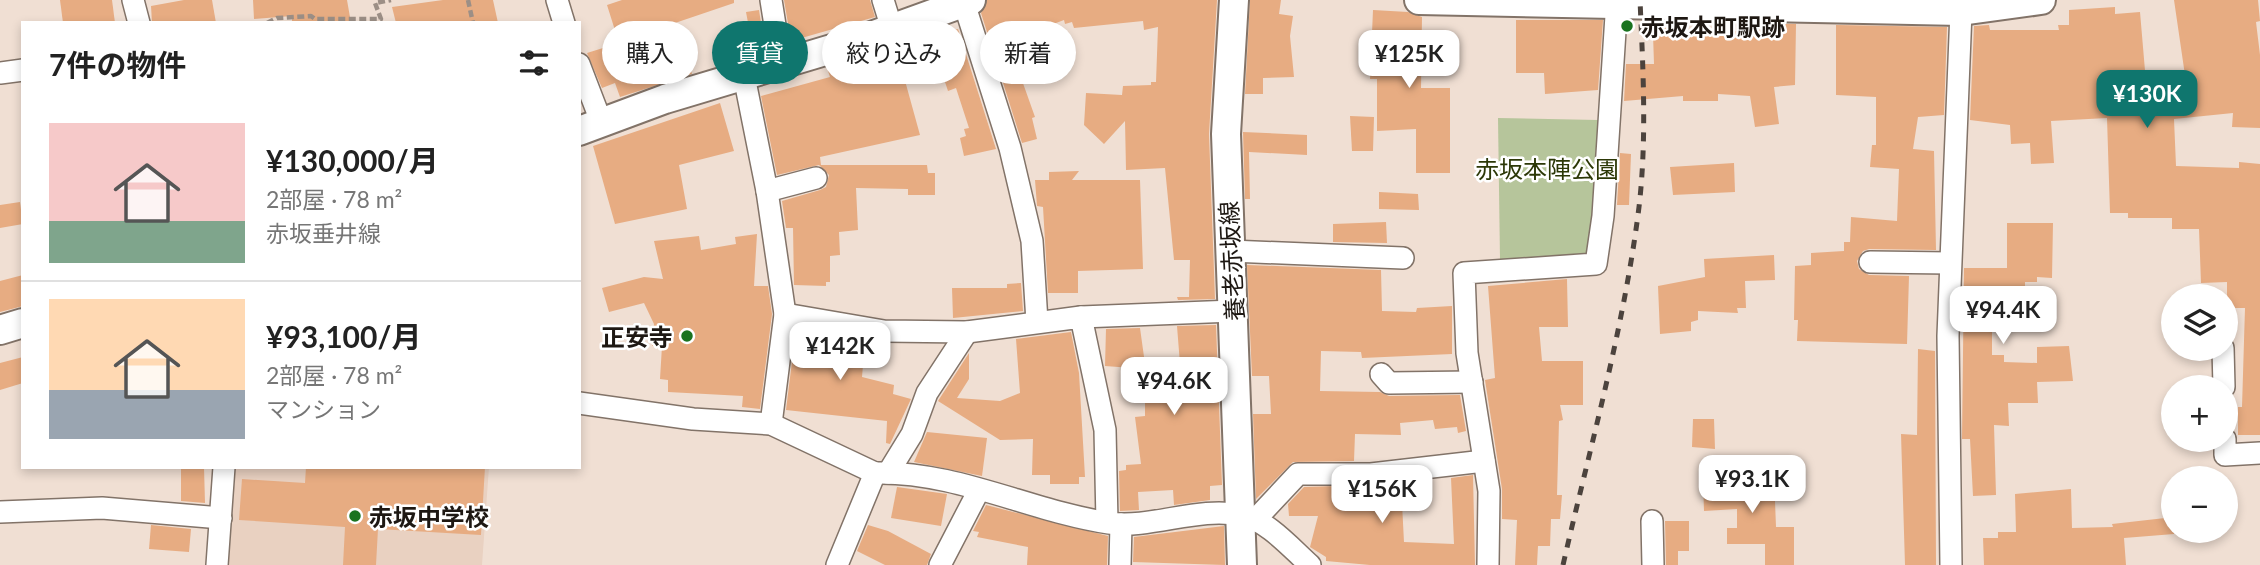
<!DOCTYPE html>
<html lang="ja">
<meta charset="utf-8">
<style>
:root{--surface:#fff;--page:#f6f6f6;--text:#222;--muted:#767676;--line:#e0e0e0;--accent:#0f766e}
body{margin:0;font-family:Lato,"Noto Sans JP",sans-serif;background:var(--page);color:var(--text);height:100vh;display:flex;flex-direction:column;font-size:26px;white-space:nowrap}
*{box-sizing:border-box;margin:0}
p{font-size:23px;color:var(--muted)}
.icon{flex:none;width:38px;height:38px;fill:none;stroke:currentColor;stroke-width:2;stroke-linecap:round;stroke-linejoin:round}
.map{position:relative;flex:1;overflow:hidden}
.side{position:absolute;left:21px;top:21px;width:560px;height:448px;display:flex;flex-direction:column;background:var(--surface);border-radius:0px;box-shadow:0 4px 10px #0003}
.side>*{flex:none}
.banner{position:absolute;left:602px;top:21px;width:665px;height:63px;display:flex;gap:14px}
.fabs{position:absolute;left:2161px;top:284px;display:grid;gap:14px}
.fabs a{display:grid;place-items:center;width:77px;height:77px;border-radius:50%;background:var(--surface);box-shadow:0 4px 10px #0003;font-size:35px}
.price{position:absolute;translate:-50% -60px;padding:0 16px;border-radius:14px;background:#fff;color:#222;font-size:23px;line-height:46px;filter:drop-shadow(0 2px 4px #0008)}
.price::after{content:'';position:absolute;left:50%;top:42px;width:21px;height:16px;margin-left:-10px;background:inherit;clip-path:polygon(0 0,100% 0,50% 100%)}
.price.current{background:var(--accent);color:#fff}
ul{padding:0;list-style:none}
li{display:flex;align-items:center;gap:21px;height:175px;padding:0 28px}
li+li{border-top:2px solid var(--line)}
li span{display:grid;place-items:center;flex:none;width:196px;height:140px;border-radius:0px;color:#555}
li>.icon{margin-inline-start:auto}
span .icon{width:84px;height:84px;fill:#fffc;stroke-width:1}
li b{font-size:30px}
h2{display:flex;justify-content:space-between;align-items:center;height:84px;padding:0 28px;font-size:30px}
.chip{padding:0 24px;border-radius:32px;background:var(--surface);box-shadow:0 4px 10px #0003;font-size:24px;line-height:63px}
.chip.current{background:var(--accent);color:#fff}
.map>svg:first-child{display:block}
</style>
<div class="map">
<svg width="2260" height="565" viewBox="0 0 2260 565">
<rect width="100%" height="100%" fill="#f0dfd3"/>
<polygon fill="#e9d1c1" points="228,467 489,467 482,565 222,565"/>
<polygon fill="#b6c59b" points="1498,118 1598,120 1592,255 1500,260"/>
<g fill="#e7ac82">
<polygon points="60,0 112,0 115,23 63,23"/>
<polygon points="184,0 212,0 216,23 152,23 151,6"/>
<polygon points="253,0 347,0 351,23 292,23 292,16 254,19"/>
<polygon points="443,0 493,0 498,23 396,23 392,7"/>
<polygon points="622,0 734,0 734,3 675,23 692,74 620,97 615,83 602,88 587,53 619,43 607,5"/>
<polygon points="784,0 870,0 875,17 791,41"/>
<polygon points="987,0 1217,0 1209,134 1215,299 1178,300 1177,297 1189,297 1190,260 1174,260 1165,168 1126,170 1125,121 1104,144 1084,125 1086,93 1122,95 1123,86 1151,85 1151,82 1156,82 1158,27 1144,30 1143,21 1074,28 1072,22 1065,24 1064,20 1008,41 1035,117 1032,118 1037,139 1022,143 981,13"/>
<polygon points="1250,0 1281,0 1279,14 1293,16 1290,36 1294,77 1263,78 1263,94 1245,94"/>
<polygon points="2174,0 2258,0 2260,21 2256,22 2260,55 2260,128 2232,127 2233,113 2174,119 2176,166 2239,168 2239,162 2260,164 2260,435 2238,435 2238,407 2242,407 2245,308 2227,308 2227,282 2201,283 2199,229 2172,229 2172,218 2128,218 2128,213 2110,213 2107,118 2051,121 2054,163 2031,164 2030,143 2011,144 2010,125 1970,120 1974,26 1989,25 1990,30 2059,30 2058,25 2069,25 2069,10 2115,7 2115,14 2140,12 2147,94 2187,89"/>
<polygon points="759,10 765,49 753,49 746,12"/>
<polygon points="1373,10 1408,12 1422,17 1421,88 1450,88 1450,173 1416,173 1416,129 1377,131 1377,79 1370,79"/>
<polygon points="1516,20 1603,20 1598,90 1545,94 1544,73 1516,73"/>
<polygon points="1742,23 1796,24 1795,85 1774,87 1779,124 1755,127 1750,96 1718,94 1718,101 1683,101 1683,96 1624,101 1626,64 1654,64 1653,34 1657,34 1657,27 1679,27 1679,31 1741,31"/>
<polygon points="1836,25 1947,27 1944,115 1918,117 1913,149 1934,151 1936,250 1869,249 1863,251 1857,261 1859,269 1869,275 1909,276 1907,344 1797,341 1798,320 1794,320 1795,266 1811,265 1811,253 1844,251 1844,242 1850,242 1851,217 1897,221 1899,169 1870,167 1872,145 1876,145 1876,97 1836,95"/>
<polygon points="958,29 996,149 964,156 960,138 966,136 964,129 969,128 956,88 948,91 930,37"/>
<polygon points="896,48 920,135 820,157 821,165 927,165 928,173 935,173 935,195 908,195 908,189 856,188 858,230 839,232 840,255 830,256 830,282 826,282 826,286 794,285 793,228 786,228 782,201 820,190 826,187 829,175 819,165 777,175 761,96 830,77 827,68"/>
<polygon points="720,103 734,151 679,165 687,209 615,224 593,146"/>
<polygon points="1350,116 1374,117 1373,151 1352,151"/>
<polygon points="1243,132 1307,135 1307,155 1249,152 1250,199 1245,199"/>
<polygon points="1620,153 1631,154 1629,205 1617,205"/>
<polygon points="1734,163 1735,192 1673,195 1670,167"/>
<polygon points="1079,171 1072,180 1140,180 1143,269 1078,271 1078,293 1048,293 1043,207 1037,206 1035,180 1049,180 1049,172"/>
<polygon points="1379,192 1418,194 1419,210 1379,209"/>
<polygon points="20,202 23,224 0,228 0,205"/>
<polygon points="1386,222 1387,243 1333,242 1333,224"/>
<polygon points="2007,223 2053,223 2052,278 2037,277 2037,282 2025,282 2025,322 1992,320 1992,355 2004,355 2004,362 2037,363 2037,347 2069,346 2073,381 2037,382 2038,403 2008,403 2009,426 1994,425 1996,495 1973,496 1970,439 1962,439 1964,268 2007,268"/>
<polygon points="757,234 754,286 768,286 772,314 760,409 742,407 743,396 668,392 668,380 660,379 662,346 652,346 654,324 644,303 609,312 602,288 644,277 663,279 654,241 699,236 701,250 736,244 735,237"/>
<polygon points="1774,255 1775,280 1745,281 1746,308 1737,308 1738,313 1698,311 1698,320 1691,322 1691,331 1660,334 1658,286 1705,277 1704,259"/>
<polygon points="1247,265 1381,270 1382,311 1416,312 1417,308 1452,306 1452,354 1362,358 1361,352 1321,351 1320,391 1380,392 1389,396 1460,395 1466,431 1458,433 1457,427 1435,429 1433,420 1400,423 1401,435 1355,434 1354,461 1293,462 1256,499 1253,414 1271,414 1269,376 1252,376"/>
<polygon points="23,275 23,306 0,312 0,281"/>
<polygon points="1567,279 1568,327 1539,327 1542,361 1583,361 1583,405 1560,405 1563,420 1559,421 1557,495 1562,495 1560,519 1551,519 1550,546 1538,546 1537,565 1515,565 1517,520 1502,519 1502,489 1485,380 1495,378 1488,286"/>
<polygon points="1021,283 1023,311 953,318 952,288 1007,288 1007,284"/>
<polygon points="1216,325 1222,485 1210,486 1210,500 1174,505 1173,490 1138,492 1139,510 1120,511 1119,471 1126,470 1126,465 1141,464 1135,417 1145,416 1145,369 1105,366 1106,329 1140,328 1145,364 1180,364 1177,326"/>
<polygon points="796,329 865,341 862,377 894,385 893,394 911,399 890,444 886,443 887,421 786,410"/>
<polygon points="1071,332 1079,373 1085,477 1079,477 1079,484 1050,484 1050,475 1032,475 1033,439 1000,440 938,401 969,353 969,379 957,398 1000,401 1020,393 1016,339"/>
<polygon points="1918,349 1935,351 1936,565 1905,565 1901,434 1917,435"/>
<polygon points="23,357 23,383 0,390 0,363"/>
<polygon points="1693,419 1714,419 1715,449 1692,447"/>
<polygon points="927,432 987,438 982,476 914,462"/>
<polygon points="181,467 204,467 205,503 181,501"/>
<polygon points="306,467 485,467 481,535 378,529 376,565 343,565 345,527 239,520 242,479 305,483"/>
<polygon points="1473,475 1475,565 1370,565 1326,561 1326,557 1310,547 1318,516 1289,516 1288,504 1304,487 1401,484 1404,542 1454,544 1451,478"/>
<polygon points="1774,475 1776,527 1794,527 1794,565 1765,565 1765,544 1727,544 1727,528 1737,528 1737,509 1704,511 1703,479"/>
<polygon points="897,487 947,494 941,526 891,518"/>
<polygon points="2071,489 2072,528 2113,527 2112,524 2174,517 2174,534 2124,538 2126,565 1984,565 1983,538 1998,538 1998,532 2016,532 2015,494"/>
<polygon points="986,505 1108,536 1107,565 1027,565 1028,547 977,537 979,532 973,531"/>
<polygon points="1665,521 1689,521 1689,551 1678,551 1678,565 1666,565"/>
<polygon points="151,525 191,529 189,552 149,549"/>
<polygon points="868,525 888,531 931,554 927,565 885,565 857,551"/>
<polygon points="1224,526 1225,565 1133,562 1134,537"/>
</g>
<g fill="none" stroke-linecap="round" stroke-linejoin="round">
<g stroke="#827368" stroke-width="24">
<g id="minor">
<polyline points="133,0 139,23"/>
<polyline points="557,0 564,23"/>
<polyline points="771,0 781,63"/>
<polyline points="883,0 892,29"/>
<polyline points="964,3 1010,148 1032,241 1037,322"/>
<polyline points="579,64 602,124"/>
<polyline points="0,73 23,70"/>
<polyline points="744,76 767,191 785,314 771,424"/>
<polyline points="767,191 816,178"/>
<polyline points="1231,251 1403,258"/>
<polyline points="1870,262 1950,263"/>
<polyline points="785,314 884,331 967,332 1081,317 1105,430 1107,522"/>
<polyline points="1081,317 1233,311"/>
<polyline points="2223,348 2224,387"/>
<polyline points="1381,374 1389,383 1472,382"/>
<polyline points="579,403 693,419 771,424 875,473 837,565"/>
<polyline points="2225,439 2225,455 2260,453"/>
<path d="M 875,473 C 956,471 1030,511 1109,523 C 1152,529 1198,506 1241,515 C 1267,520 1291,548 1310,565"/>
<polyline points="888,473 912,434 927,393 967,332"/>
<polyline points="0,512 102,508 221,518"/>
<polyline points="1254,521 1298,474 1371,474 1484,461"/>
<polyline points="1652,521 1653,565"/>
<polyline points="217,565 224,467"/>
<polyline points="940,565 979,490"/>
<polyline points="1120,565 1121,524"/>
<polyline points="1488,565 1489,491 1467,353 1464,273 1596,264 1603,216 1617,0"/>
<polyline points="1951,565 1948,336 1961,11"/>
</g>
</g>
<g stroke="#827368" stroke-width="32">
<g id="major">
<polyline points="1234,0 1226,134 1242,565"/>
<polyline points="1419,0 1961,11 2041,0"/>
<polyline points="579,131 665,99 855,42 971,0"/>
<polyline points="0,330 23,323"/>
</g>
</g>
<g stroke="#9c8f86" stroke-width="4.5" stroke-dasharray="7 3.5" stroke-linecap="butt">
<polyline points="468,0 473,23"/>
<polyline points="267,23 277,18 311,16 315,19 381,19 375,3 391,0"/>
</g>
<use href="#minor" stroke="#fff" stroke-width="21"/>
<use href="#major" stroke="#fff" stroke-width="28"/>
<path stroke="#4c433d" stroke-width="5" stroke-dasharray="9 9" stroke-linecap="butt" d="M 1563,565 C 1590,447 1624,328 1639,207 C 1647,139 1643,68 1640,0"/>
</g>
<g fill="#1a731f" stroke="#fff" stroke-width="2.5">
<circle cx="1627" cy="26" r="7"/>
<circle cx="687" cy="336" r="7"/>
<circle cx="355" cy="516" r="7"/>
</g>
<g text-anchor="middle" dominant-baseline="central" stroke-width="5" stroke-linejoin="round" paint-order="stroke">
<g font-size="24" font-weight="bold" fill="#1e1813" stroke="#fff" text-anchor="start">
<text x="1641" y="26">赤坂本町駅跡</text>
<text x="673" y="336" text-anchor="end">正安寺</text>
<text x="369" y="516">赤坂中学校</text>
</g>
<g font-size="24" fill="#2c3807" stroke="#fff">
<text x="1547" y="168">赤坂本陣公園</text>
</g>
<g font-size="24" fill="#1e1813" stroke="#fff">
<text transform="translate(1231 261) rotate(-93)">養老赤坂線</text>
</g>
</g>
</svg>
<div class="fabs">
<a><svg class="icon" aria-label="layers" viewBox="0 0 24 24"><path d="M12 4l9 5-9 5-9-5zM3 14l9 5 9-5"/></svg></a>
<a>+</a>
<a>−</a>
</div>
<b class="price" style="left:1409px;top:90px">¥125K</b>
<b class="price current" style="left:2147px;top:130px">¥130K</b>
<b class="price" style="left:2003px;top:346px">¥94.4K</b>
<b class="price" style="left:840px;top:382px">¥142K</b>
<b class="price" style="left:1174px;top:417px">¥94.6K</b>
<b class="price" style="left:1752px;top:515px">¥93.1K</b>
<b class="price" style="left:1382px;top:525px">¥156K</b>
<div class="banner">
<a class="chip">購入</a>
<a class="chip current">賃貸</a>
<a class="chip">絞り込み</a>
<a class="chip">新着</a>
</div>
<section class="side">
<h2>7件の物件<svg class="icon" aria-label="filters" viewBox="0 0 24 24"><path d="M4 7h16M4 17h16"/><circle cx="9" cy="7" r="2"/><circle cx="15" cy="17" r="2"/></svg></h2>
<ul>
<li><span style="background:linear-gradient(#f6c9c9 70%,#7fa58c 0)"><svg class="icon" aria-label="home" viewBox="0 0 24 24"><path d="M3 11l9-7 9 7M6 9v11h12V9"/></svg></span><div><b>¥130,000/月</b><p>2部屋 · 78 m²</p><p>赤坂垂井線</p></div></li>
<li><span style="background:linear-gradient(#ffd9b3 65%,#9aa5b1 0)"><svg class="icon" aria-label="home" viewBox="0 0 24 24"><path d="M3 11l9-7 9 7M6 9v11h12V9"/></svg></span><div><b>¥93,100/月</b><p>2部屋 · 78 m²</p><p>マンション</p></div></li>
</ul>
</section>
</div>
